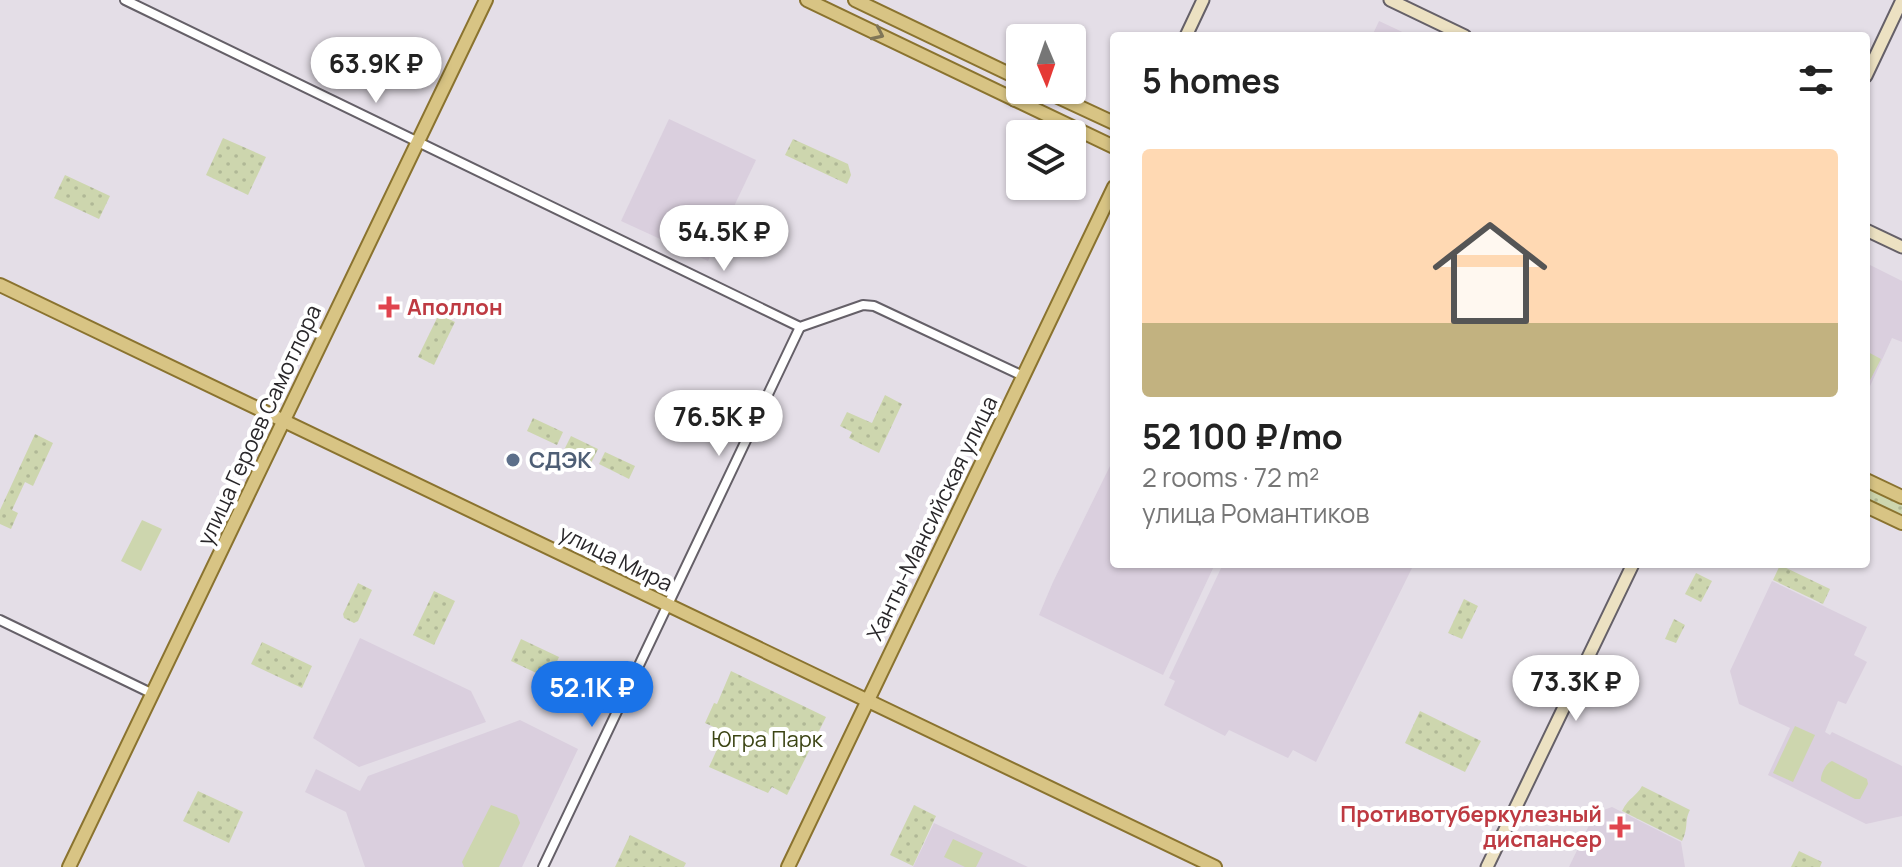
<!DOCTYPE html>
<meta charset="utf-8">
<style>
:root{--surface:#fff;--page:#f2f2f2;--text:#222;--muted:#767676;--accent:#1a73e8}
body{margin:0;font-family:Manrope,sans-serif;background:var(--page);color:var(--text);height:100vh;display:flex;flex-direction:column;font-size:30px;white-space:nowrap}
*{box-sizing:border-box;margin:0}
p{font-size:26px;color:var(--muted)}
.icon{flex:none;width:44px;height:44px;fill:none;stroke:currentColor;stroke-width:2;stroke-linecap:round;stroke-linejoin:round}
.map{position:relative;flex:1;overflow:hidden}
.panel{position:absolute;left:1110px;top:32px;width:760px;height:536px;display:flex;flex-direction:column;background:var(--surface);border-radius:8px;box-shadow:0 2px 6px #0004}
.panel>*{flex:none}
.needle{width:52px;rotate:178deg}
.tools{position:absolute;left:1006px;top:24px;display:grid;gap:16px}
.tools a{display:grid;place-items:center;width:80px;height:80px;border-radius:8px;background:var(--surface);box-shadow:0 2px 6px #0004;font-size:40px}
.price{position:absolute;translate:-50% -68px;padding:0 18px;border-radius:28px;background:#fff;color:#222;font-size:26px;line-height:52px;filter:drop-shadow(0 2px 4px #0008)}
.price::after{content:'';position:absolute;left:50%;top:48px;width:24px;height:18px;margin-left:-12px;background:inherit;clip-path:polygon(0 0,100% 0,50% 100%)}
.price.current{background:var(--accent);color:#fff}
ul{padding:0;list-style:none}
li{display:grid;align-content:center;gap:16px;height:424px;padding:0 32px}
li span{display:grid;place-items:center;height:248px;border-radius:8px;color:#555}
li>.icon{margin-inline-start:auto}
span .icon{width:144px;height:144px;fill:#fffc;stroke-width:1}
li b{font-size:34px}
h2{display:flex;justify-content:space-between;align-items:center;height:96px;padding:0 32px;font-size:34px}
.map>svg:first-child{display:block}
</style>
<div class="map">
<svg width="1902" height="867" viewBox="0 0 1902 867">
<defs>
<pattern id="grass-dots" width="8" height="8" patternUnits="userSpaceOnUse" patternTransform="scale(2)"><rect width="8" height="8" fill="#cdd6ae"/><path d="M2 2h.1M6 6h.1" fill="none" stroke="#b0b896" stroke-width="1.8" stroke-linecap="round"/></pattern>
</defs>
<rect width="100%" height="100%" fill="#e4dee7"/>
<g fill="#dacfde">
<polygon points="1379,21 1411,36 1372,36"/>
<polygon points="669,119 756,160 708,261 621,221"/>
<polygon points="1866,263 1902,281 1902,342 1892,338 1866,395"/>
<polygon points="1110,466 1114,468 1114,564 1215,564 1163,675 1039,615 1053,582"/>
<polygon points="1223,564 1414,564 1316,762 1293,750 1288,758 1229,730 1225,736 1164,705 1175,681 1169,678"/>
<polygon points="1772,581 1867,627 1854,655 1867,662 1846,704 1838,701 1825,732 1830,735 1832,732 1902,766 1902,816 1866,824 1768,775 1790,728 1739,704 1730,671"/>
<polygon points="360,638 471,691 486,722 359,767 313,738"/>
<polygon points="520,720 578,749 522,867 365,867 346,812 305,792 316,769 360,791 368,776"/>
<polygon points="1612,807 1681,842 1685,867 1569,867 1595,813"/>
<polygon points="934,823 1028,867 913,867"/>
</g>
<g fill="url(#grass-dots)">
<polygon points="223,138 266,157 248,195 206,175"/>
<polygon points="793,139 848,164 851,175 847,184 785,155"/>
<polygon points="65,175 110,196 99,219 54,198"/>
<polygon points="439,314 455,322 434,365 418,357"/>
<polygon points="885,395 902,404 879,453 849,438 852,432 840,426 847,412 872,423"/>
<polygon points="533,418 563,432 557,445 527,431"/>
<polygon points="35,434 53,443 33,486 25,482 12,510 18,513 11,529 0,524 0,510"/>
<polygon points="571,436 598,449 590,465 563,452"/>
<polygon points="605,452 635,466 629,479 599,464"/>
<polygon points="1866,488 1902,505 1902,516 1866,499"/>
<polygon points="1780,565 1830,589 1823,604 1773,580"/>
<polygon points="1696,573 1712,581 1701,602 1685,594"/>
<polygon points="358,583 372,590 358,621 354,623 344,618 343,614"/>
<polygon points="434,591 455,601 434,645 413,635"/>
<polygon points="1464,599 1478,606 1462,639 1448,633"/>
<polygon points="1674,619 1685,625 1676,643 1665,639"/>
<polygon points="521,639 559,657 549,679 511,661"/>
<polygon points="262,642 312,666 302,688 251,664"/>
<polygon points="731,671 826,717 787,795 772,787 768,793 709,767 725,732 705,723 714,703 717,704"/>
<polygon points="1420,711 1481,741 1465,772 1405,743"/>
<path d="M 1642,786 L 1690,810 C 1684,821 1689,827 1682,841 L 1622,811 C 1629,797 1636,797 1642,786 Z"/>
<polygon points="198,791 243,812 229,843 183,821"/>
<polygon points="914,805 936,816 913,866 890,855"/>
<polygon points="630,835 686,863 684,867 615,867"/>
<polygon points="1799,851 1822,862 1820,867 1791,867"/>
</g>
<g fill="#cdd6ae">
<polygon points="1866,351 1881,359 1866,388"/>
<polygon points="142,520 162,529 141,571 121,561"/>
<polygon points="1795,726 1815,735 1793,782 1773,773"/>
<path d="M 1832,761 L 1867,779 L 1868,784 L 1860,799 L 1855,799 L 1821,781 C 1820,775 1826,763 1832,761 Z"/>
<polygon points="491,805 517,815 520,823 499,867 464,867 462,862"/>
<polygon points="953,839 983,853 976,867 965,867 944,857"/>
</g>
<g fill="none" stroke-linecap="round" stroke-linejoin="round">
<g stroke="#656068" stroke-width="12">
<g id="street">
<polyline points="125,0 800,327 863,305 874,306 1023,376"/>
<polyline points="0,620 153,694"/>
<polyline points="543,867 800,327"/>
</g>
</g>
<g stroke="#656068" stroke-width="15">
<g id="secondary">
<polyline points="1390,0 1465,36"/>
<polyline points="1186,36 1203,0"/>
<polyline points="1866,76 1902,0"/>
<polyline points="1014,100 1023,98 1027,90"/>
<polyline points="1866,230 1902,247"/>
<polyline points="1487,867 1633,564"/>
</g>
</g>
<g stroke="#8a732f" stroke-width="16">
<g id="primary">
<polyline points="807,0 1114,147"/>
<polyline points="855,0 1020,79"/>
<polyline points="1043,90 1114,123"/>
<polyline points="0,285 1215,867"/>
<polyline points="1866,480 1902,497"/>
<polyline points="1866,506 1902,523"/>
<polyline points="69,867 486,0"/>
<polyline points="788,867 1114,187"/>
</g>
</g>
<use href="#street" stroke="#fff" stroke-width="8"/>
<use href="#secondary" stroke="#ece1c2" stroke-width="11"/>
<use href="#primary" stroke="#d8c484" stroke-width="12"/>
</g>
<defs><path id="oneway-chevron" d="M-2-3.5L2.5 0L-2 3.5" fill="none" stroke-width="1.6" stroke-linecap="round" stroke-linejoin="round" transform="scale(2)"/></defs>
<use stroke="#807657" href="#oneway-chevron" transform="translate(878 34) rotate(25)"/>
<g fill="#e0444e" stroke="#fff" stroke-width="3">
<path d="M385 295h8v8h8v8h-8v8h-8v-8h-8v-8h8z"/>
<path d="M1616 815h8v8h8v8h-8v8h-8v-8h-8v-8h8z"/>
</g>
<circle fill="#5c6f8a" stroke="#fff" stroke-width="3" cx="513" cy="460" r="8"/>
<g text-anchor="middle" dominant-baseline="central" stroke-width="8" stroke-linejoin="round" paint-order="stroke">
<g font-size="22" font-weight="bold" fill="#be3a42" stroke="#fff" text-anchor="start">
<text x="407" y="307">Аполлон</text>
<text x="1602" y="814" text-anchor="end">Противотуберкулезный<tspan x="1602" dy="25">диспансер</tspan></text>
</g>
<g font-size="22" fill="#29272a" stroke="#fff">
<text transform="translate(259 425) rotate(-65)">улица Героев Самотлора</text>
<text transform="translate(932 518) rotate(-64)">Ханты-Мансийская улица</text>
<text transform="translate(616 558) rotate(26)">улица Мира</text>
</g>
<g font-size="22" font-weight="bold" fill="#4e5e75" stroke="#fff" text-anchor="start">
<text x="529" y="460">СДЭК</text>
</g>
<g font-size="22" fill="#3b4413" stroke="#fff">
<text x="767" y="739">Югра Парк</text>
</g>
</g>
</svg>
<div class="tools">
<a><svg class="needle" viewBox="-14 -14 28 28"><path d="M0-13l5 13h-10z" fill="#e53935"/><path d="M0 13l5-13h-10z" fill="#767676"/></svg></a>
<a><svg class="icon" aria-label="layers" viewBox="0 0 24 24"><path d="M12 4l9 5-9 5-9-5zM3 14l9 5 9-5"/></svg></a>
</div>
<b class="price" style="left:376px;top:105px">63.9K ₽</b>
<b class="price" style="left:724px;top:273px">54.5K ₽</b>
<b class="price" style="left:719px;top:458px">76.5K ₽</b>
<b class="price" style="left:1576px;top:723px">73.3K ₽</b>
<b class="price current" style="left:592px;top:729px">52.1K ₽</b>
<section class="panel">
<h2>5 homes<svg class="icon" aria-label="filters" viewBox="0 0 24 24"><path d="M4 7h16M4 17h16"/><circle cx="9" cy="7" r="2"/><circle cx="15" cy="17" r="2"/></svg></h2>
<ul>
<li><span style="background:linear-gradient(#ffd9b3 70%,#c2b280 0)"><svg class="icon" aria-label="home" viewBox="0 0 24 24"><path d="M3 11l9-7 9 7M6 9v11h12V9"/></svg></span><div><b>52 100 ₽/mo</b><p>2 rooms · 72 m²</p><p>улица Романтиков</p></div></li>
</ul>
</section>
</div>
